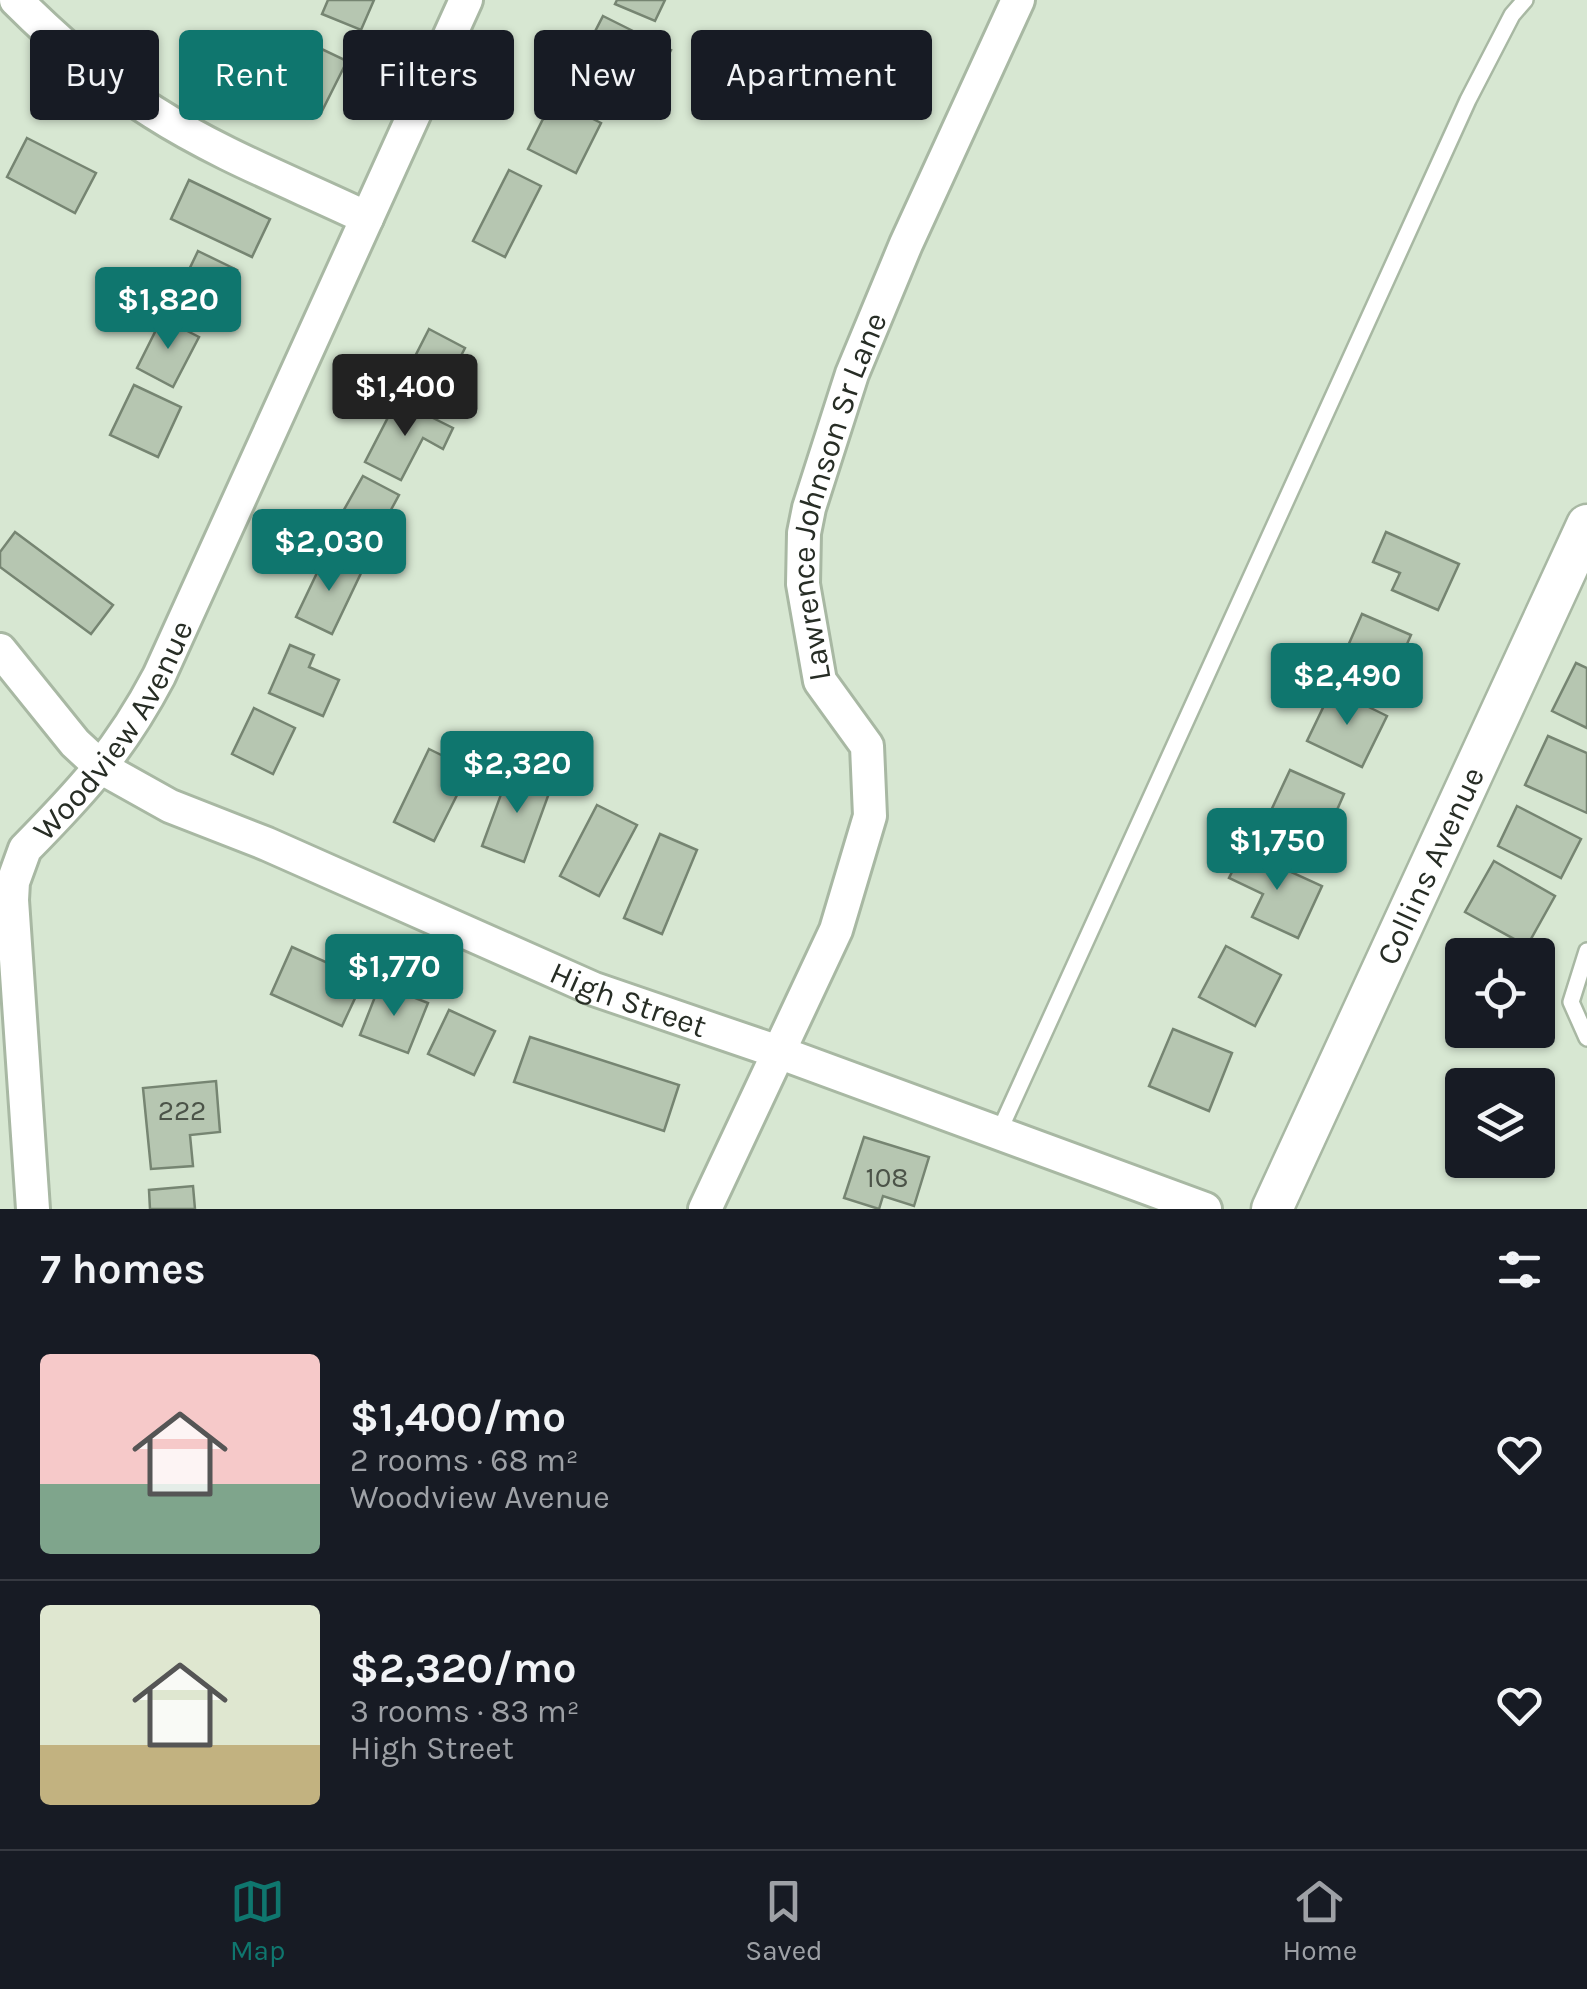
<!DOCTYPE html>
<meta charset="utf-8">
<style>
:root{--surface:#171b24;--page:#20242c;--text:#f1f3f6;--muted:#9ea1a6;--line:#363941;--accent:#0f766e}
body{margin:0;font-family:Karla,sans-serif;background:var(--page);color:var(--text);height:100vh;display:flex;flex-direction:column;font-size:38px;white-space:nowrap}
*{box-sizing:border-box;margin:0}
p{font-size:32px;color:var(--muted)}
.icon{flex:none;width:55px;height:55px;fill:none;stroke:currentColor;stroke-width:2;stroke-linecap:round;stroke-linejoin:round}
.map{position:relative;height:1209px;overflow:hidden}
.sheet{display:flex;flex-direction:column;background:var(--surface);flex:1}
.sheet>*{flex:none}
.banner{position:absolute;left:30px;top:30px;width:1000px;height:90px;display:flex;gap:20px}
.tools{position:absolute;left:1445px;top:938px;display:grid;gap:20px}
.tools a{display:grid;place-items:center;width:110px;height:110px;border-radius:10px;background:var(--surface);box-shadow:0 2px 8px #0004;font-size:50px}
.price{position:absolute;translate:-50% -85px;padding:0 22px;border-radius:10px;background:var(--accent);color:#fff;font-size:32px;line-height:65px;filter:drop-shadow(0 2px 5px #0008)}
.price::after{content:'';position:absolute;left:50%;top:60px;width:30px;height:22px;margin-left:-15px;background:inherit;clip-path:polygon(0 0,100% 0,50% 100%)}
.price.on{background:#222;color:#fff}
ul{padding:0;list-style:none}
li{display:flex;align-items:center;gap:30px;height:250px;padding:0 40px}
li+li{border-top:2px solid var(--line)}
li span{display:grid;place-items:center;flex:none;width:280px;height:200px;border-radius:10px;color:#555}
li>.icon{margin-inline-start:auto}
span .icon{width:120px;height:120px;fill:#fffc;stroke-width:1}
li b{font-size:42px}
h2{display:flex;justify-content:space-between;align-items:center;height:120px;padding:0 40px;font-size:42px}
.pill{padding:0 35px;border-radius:10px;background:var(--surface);box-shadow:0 2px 8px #0004;font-size:35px;line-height:90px}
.pill.on{background:var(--accent);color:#fff}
.tabs{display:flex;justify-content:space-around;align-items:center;height:140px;border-top:2px solid var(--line);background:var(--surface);font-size:28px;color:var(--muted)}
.tabs a{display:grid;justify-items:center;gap:5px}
.tabs .on{color:var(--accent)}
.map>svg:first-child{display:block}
</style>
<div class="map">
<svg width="1587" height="1209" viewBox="0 0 1587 1209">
<rect width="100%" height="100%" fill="#d7e7d2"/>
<g fill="#b6c6b1" stroke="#768572" stroke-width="2.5">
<polygon points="328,0 374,0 361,30 322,14"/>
<polygon points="617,0 665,0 655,21 615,4"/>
<polygon points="603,16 671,50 638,116 569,82"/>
<polygon points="309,43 347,61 321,113 251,78 265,51 297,67"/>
<polygon points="553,99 601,123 576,173 528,149"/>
<polygon points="27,138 96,173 75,213 7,177"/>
<polygon points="509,170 541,186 505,257 473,241"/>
<polygon points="189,180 270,219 252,257 171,219"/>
<polygon points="198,251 237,270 213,319 174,301"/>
<polygon points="162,318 199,337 173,387 137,368"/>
<polygon points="429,329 465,348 439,398 403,380"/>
<polygon points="134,385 181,407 158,457 110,435"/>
<polygon points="397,400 453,428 443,449 423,438 401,480 365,462"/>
<polygon points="363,476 399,495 365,558 328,538"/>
<polygon points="15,532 113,605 91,634 0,567 0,552"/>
<polygon points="1386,532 1459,564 1438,610 1392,590 1400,573 1373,562"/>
<polygon points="326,554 362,571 332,634 296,617"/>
<polygon points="1362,614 1411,635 1389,685 1340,664"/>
<polygon points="290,645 314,655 309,667 339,680 323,716 269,693"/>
<polygon points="1576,663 1587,668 1587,728 1552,711"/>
<polygon points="1332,689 1387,716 1362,767 1307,741"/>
<polygon points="254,708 295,728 273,774 232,754"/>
<polygon points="1548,736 1587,753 1587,813 1525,785"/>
<polygon points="429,749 470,769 434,841 394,822"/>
<polygon points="510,770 552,785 524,862 482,846"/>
<polygon points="1290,770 1344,794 1323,842 1268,817"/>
<polygon points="597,805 637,825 599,896 560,876"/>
<polygon points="1517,806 1581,839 1561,878 1498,846"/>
<polygon points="660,834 697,850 662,934 624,918"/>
<polygon points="1243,850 1322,886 1298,938 1252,917 1263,894 1229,878"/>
<polygon points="1494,861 1555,896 1527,946 1465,912"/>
<polygon points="1226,946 1281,975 1255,1026 1199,997"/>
<polygon points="292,947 364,979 342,1026 271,994"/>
<polygon points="380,984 428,1003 408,1053 360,1035"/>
<polygon points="449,1010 495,1031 474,1075 428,1054"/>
<polygon points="1173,1029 1232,1053 1209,1111 1149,1086"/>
<polygon points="530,1037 679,1085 664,1131 514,1082"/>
<polygon points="216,1081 220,1132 190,1135 193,1166 151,1169 143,1088"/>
<polygon points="864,1137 929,1157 914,1206 883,1196 879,1209 844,1198"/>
<polygon points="193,1186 195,1209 150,1209 149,1190"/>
</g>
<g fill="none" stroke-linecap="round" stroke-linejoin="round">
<g stroke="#a8b8a3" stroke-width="20">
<g id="service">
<polyline points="1587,951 1571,1002 1587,1038"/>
<polyline points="998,1134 1468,100 1512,15 1525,0"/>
</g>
</g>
<g stroke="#a8b8a3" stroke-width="38">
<g id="minor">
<path d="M 16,0 C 58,42 103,81 153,112 C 220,155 296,184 367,218"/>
<path id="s1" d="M 0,650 L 75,743 L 102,768 L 170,806 L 267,844 L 594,989 L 778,1052 L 1205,1209"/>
<path id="s2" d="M 33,1209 L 12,900 L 13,882 L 25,849 C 83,790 120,750 159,676 L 466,0"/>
<path id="s3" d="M 705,1209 L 836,930 L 870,816 L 867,746 L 820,681 L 803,584 L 804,533 L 809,508 L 852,374 L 906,244 L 1018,0"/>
</g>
</g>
<g stroke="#a8b8a3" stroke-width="45">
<g id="tertiary">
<path id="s4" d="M 1272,1209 L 1587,525"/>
</g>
</g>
<use href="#service" stroke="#fff" stroke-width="15"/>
<use href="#minor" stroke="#fff" stroke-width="32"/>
<use href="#tertiary" stroke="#fff" stroke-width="40"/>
</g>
<g text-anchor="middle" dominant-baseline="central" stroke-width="8" stroke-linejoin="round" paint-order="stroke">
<g font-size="28" fill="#4b5348">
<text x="182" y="1110">222</text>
<text x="887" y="1177">108</text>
</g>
<g font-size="32" fill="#272d25" stroke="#e4f5df">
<text stroke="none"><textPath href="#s3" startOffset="768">Lawrence Johnson Sr Lane</textPath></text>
<text stroke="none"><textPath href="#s2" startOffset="512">Woodview Avenue</textPath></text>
<text stroke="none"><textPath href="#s4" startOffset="378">Collins Avenue</textPath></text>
<text stroke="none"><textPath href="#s1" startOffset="732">High Street</textPath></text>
</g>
</g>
</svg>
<div class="tools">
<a><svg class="icon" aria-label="locate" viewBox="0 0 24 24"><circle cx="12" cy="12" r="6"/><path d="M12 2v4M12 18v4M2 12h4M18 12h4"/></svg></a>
<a><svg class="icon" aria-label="layers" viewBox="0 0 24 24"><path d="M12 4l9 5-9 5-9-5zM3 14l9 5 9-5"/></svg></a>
</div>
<b class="price" style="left:168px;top:352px">$1,820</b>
<b class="price on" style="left:405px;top:439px">$1,400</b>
<b class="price" style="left:329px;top:594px">$2,030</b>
<b class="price" style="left:1347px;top:728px">$2,490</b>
<b class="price" style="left:517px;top:816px">$2,320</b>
<b class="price" style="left:1277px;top:893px">$1,750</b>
<b class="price" style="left:394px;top:1019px">$1,770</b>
<div class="banner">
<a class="pill">Buy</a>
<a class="pill on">Rent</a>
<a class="pill">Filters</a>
<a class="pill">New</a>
<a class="pill">Apartment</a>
</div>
</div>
<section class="sheet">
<h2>7 homes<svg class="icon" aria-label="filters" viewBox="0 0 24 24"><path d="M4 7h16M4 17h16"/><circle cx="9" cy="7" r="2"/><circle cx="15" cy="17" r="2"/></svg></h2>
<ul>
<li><span style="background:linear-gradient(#f6c9c9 65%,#7fa58c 0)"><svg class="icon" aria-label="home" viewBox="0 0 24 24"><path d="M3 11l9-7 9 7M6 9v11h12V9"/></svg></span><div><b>$1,400/mo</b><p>2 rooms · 68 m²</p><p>Woodview Avenue</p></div><svg class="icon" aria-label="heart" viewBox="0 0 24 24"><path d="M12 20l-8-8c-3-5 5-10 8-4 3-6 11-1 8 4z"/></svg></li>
<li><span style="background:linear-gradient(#dfe7d0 70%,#c2b280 0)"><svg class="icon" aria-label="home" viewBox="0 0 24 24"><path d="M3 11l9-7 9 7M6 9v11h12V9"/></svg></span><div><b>$2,320/mo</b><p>3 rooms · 83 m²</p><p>High Street</p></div><svg class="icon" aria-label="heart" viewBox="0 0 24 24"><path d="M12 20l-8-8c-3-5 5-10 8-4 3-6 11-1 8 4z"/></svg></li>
</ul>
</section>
<nav class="tabs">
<a class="on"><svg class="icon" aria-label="map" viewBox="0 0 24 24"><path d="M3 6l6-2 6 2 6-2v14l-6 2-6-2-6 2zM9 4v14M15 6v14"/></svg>Map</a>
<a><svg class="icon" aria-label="saved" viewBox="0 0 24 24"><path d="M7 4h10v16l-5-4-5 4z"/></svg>Saved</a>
<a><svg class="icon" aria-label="home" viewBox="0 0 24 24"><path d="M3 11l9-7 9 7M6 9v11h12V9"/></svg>Home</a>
</nav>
